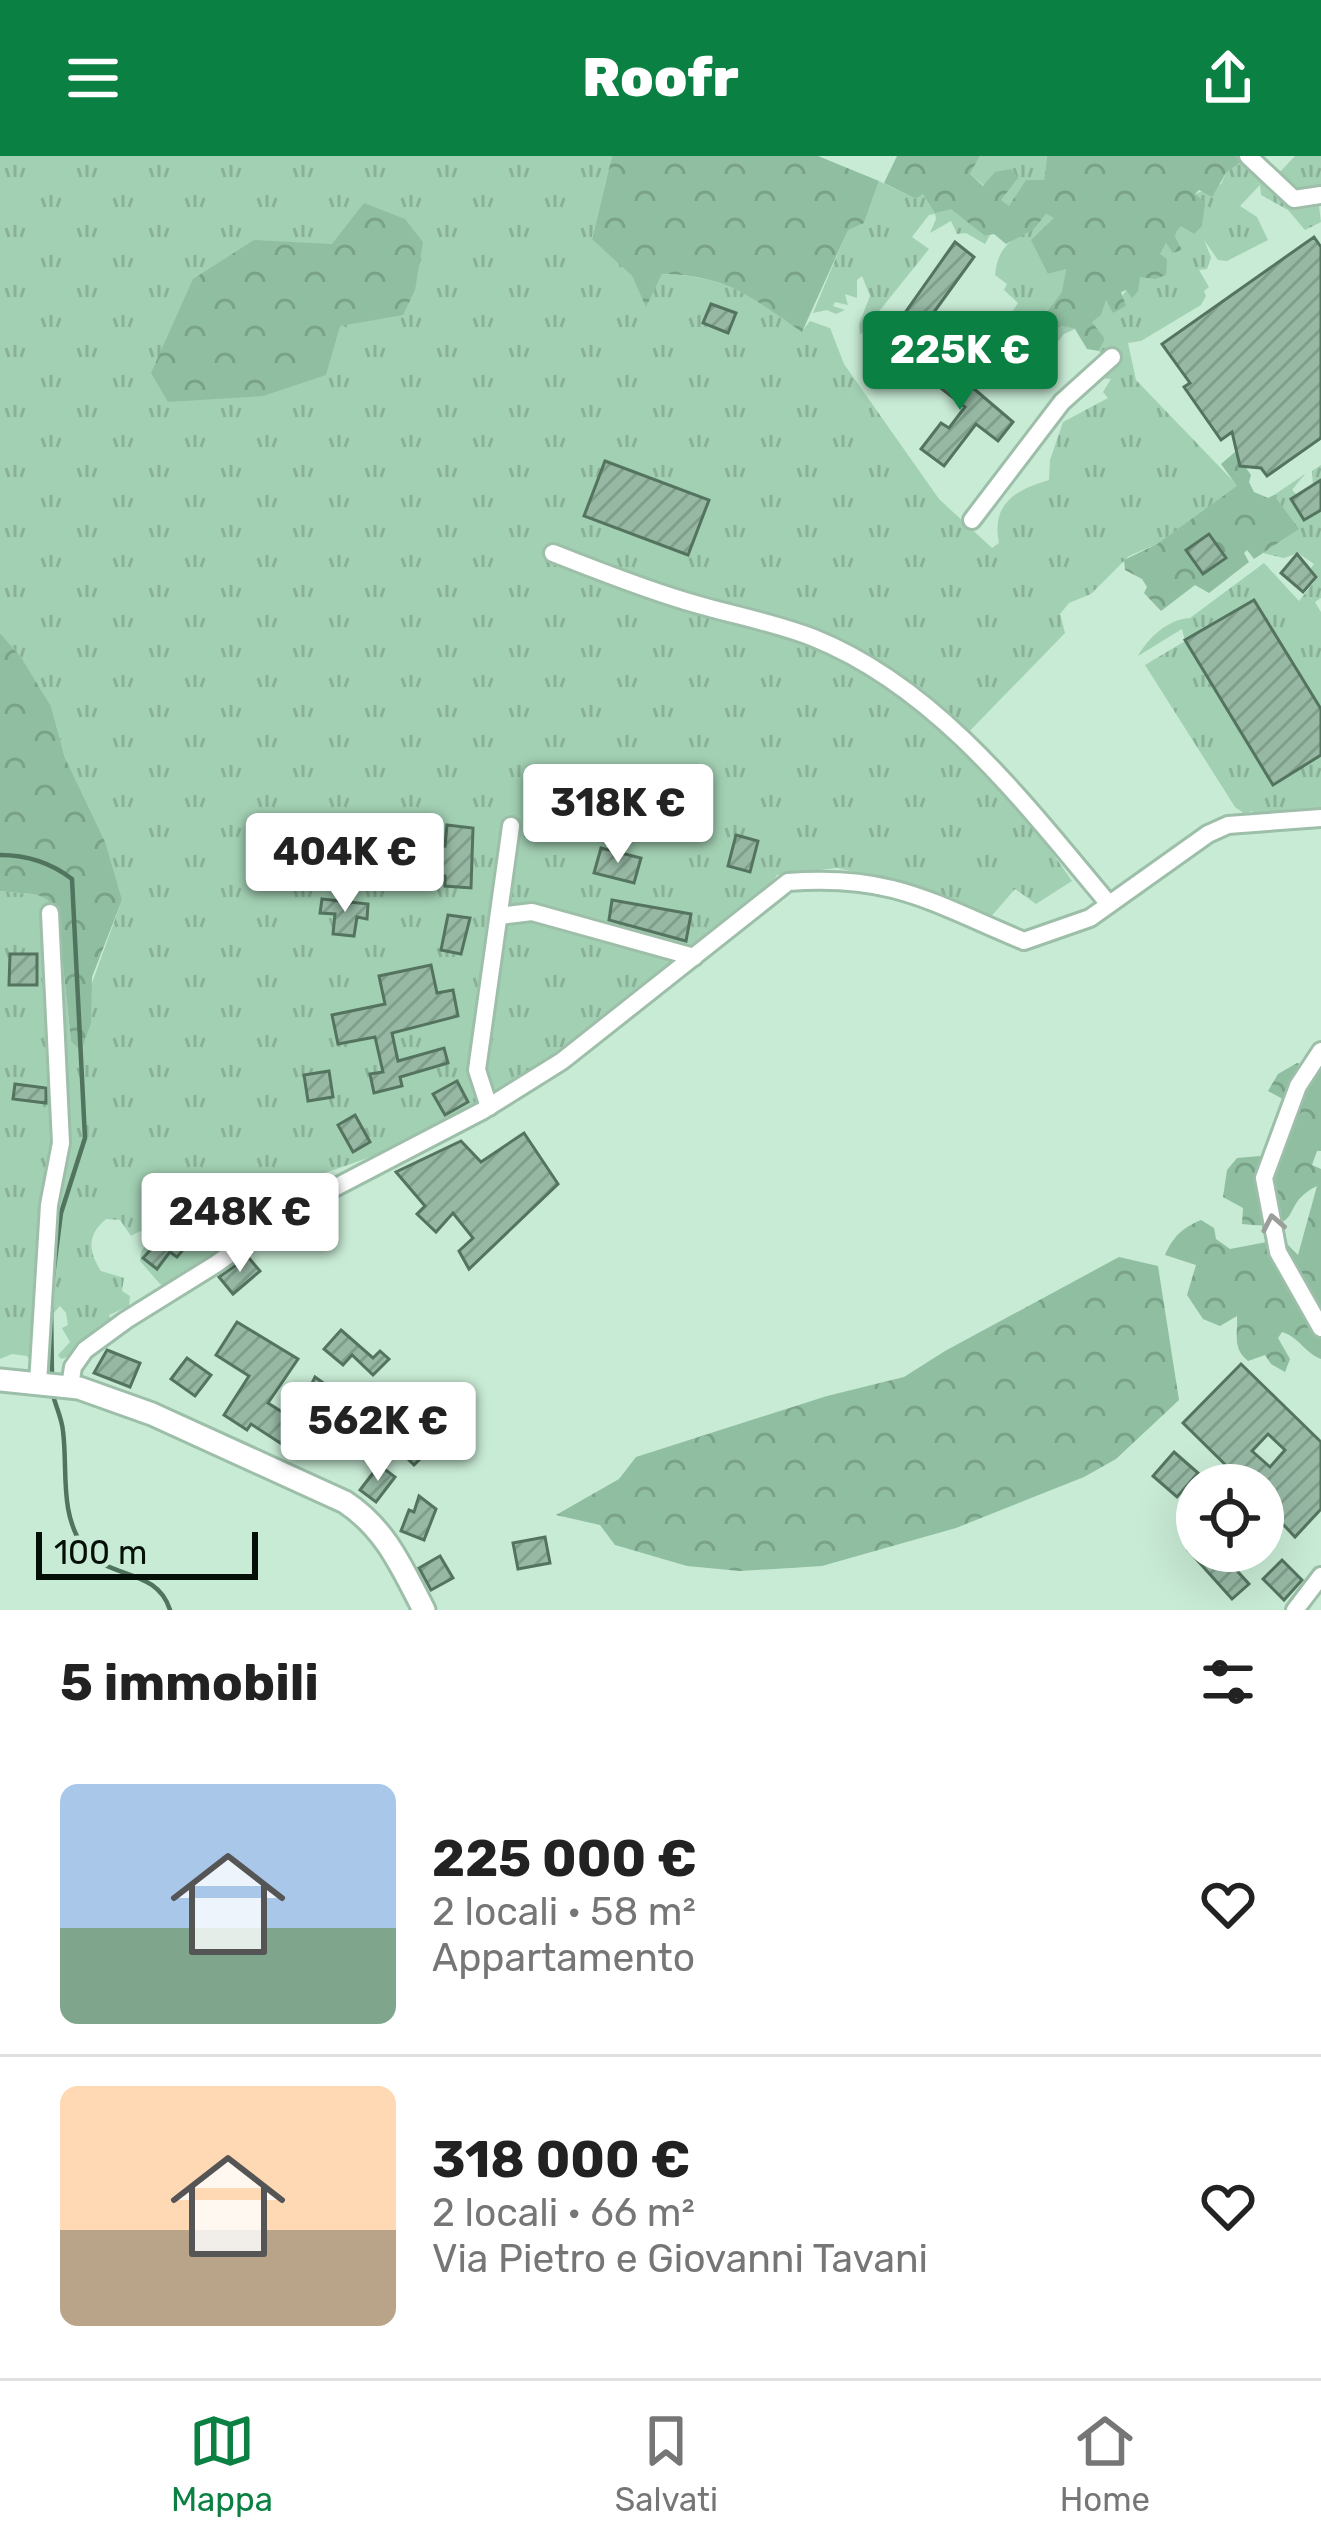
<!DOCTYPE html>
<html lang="it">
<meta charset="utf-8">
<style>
:root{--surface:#fff;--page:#f6f6f6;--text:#222;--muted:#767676;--line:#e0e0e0;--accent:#0b8043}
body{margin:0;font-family:Rubik,sans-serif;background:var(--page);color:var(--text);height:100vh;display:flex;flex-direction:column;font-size:45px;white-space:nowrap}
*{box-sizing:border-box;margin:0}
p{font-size:39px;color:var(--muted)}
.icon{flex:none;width:66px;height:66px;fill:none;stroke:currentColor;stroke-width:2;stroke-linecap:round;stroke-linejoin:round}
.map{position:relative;height:1454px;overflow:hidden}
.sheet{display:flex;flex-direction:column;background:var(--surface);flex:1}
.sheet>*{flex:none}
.controls{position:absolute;left:1176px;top:1308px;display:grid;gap:24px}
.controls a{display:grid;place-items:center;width:108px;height:108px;border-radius:50%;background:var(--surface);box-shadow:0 12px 48px #0002;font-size:60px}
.scale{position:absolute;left:36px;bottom:30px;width:222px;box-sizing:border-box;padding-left:12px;border:6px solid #040f08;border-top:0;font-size:33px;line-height:42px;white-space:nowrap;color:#040f08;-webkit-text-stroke:9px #c8ebd5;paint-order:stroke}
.price{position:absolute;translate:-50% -102px;padding:0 27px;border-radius:12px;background:#fff;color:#222;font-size:39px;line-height:78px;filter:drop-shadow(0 3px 6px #0008)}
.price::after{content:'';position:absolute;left:50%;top:72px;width:36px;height:27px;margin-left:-18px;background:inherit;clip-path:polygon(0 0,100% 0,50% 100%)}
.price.selected{background:var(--accent);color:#fff}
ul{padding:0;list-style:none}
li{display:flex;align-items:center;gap:36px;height:300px;padding:0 60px}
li+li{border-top:3px solid var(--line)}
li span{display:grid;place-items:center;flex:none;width:336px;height:240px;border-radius:18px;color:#555}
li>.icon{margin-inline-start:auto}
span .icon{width:144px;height:144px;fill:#fffc;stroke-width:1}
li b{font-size:51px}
h2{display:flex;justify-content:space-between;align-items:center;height:144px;padding:0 60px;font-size:51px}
header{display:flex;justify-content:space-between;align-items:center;height:156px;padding:0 60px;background:var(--accent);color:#fff;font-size:54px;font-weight:800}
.dock{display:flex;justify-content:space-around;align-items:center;height:168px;border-top:3px solid var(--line);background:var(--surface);font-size:33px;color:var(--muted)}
.dock a{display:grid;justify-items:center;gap:6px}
.dock .selected{color:var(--accent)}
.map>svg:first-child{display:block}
</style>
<header><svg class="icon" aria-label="menu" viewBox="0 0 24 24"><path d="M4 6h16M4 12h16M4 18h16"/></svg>Roofr<svg class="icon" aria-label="share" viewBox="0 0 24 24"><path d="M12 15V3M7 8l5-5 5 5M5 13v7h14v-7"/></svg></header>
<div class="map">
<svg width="1321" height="1454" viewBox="0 0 1321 1454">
<defs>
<pattern id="grass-tufts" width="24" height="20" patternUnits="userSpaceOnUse" patternTransform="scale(3)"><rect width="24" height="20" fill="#a2d0b3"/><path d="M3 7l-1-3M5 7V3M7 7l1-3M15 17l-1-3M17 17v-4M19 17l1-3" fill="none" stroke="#8ab198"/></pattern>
<pattern id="forest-crowns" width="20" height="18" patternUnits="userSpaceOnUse" patternTransform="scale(3)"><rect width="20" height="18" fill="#8fbea1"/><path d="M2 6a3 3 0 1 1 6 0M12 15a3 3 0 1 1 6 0" fill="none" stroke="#7aa289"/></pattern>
<pattern id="building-hatch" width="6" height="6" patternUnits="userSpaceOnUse" patternTransform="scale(3)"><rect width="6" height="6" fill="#97b9a4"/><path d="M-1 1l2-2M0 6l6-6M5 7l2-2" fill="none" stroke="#809e8c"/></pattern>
</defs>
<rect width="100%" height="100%" fill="#c8ebd5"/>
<g fill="url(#grass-tufts)">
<path d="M 0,0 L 612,0 L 592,82 L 632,120 L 646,149 L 662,118 C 728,120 750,140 802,175 L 810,165 L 830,172 L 844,208 L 939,343 L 992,392 L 999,387 C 991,348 1015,334 1049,324 L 1050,304 L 1063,266 L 1108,242 L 1103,236 L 1111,223 L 1101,222 L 1107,207 L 1099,195 L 1105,183 L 1091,166 L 1106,142 L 1114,157 C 1124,126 1152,115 1167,85 L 1182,94 L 1174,78 L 1181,69 L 1194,77 L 1195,38 L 1221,28 L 1226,17 L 1242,5 L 1296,54 L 1319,50 L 1321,66 L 1305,74 L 1288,54 L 1261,39 L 1260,29 L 1240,50 L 1257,61 L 1268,84 L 1227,105 L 1218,104 L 1204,84 L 1211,101 L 1207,113 L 1199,114 L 1209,131 L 1204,135 L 1206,140 L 1201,149 L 1141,185 L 1128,187 L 1136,224 L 1238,330 L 1157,388 L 1129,400 L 1091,438 L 1069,447 L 1060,458 L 1065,477 L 960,585 L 1016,645 L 1072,725 L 1036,748 L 1015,733 L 989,763 L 927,733 L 837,712 L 777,719 L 766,736 L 520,929 L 387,995 L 297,1027 L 236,1090 L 169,1132 L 160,1128 L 140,1105 L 141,1096 L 150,1082 L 140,1075 L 131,1080 L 120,1064 L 106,1063 C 87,1079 88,1095 101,1115 L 124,1122 L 122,1135 L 130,1140 L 129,1150 L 109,1159 L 112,1166 L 71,1204 L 69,1200 L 61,1203 L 58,1199 L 70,1186 L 62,1172 L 68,1169 L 66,1157 L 60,1150 L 50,1161 L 48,1205 L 33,1209 L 27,1200 L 12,1198 L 0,1203 L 0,735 C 28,740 48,731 58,762 L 71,885 L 122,744 L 65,602 L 51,550 L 21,501 L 0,477 Z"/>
<polygon points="980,0 1047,0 1044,24 1009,51 970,18"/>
<polygon points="1295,0 1321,0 1321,34 1300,39 1279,17"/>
<polygon points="879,25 916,43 923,38 951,52 985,80 990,79 985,88 966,77 957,78 951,65 930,77 936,63 935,58 929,59 912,81 929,93 860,179 859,168 870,140 862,120 857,124 857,142 845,138 848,149 835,146 833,150 845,154 836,158 827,154 813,157 848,73 864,67"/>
<path d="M 1046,58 L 1055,62 L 1049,118 L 1066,112 L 1058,169 L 1075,173 L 1064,178 L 1052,193 L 1043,186 L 1033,187 L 1041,177 L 1035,169 L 1019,185 L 1007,181 L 1004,168 L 1018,147 L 1004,134 L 1007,128 L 995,119 C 999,79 1023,85 1046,58 Z"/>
<path d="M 1321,309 L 1321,442 L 1315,446 L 1321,456 L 1321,657 L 1255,658 L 1252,655 L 1245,658 L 1235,651 L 1145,509 L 1185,485 L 1182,473 L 1138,500 C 1148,482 1168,463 1190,462 L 1264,407 L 1299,445 L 1318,421 L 1311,412 L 1314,408 L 1298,397 L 1284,402 L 1263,397 L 1298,373 L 1274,339 L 1305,318 L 1292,334 L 1297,339 L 1313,329 L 1312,315 Z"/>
</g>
<g fill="url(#forest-crowns)">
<path d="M 612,0 L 818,0 L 879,25 L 864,67 L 848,74 L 802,176 C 751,141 727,119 662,118 L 646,151 L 632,120 L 592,83 Z"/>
<polygon points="897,0 980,0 970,18 983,30 995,16 1011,13 1018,22 1001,44 1009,50 1026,24 1044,24 1047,0 1236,0 1242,5 1226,17 1212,41 1199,34 1195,38 1205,46 1202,70 1194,78 1181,70 1174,78 1182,94 1173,97 1166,87 1160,98 1167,103 1166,119 1155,123 1140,121 1138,135 1132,142 1126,134 1121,136 1126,150 1113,157 1106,144 1101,159 1092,166 1105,183 1099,195 1087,193 1075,173 1058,169 1047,156 1062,136 1066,113 1048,118 1031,84 1054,62 1046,58 1033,74 1006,88 994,78 985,80 951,53 935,57 923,38 916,43 884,27"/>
<polygon points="364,47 405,63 423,86 415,134 403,159 340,170 326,219 263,240 168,246 151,217 193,123 254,84 332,88"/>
<polygon points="1235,296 1251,319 1249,326 1254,336 1268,342 1274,339 1299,373 1254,403 1247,394 1244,397 1249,406 1209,437 1195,429 1161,455 1144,437 1147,431 1142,423 1125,414 1124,404 1157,388 1237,330 1221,308"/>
<path d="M 0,477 L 21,501 L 51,550 L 65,602 L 105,686 L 122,744 L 92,821 L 91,867 L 81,895 L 71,885 L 58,762 C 48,731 28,740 0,735 Z"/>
<path d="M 1297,907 L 1321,912 L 1321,995 L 1317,995 L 1312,1009 L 1321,1013 L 1321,1203 C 1305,1197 1299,1181 1282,1176 L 1278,1182 L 1290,1203 L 1285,1216 L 1271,1208 L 1265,1199 L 1248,1205 C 1232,1192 1238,1179 1237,1160 L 1220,1170 L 1203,1163 L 1187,1139 L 1196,1109 L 1165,1099 C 1173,1081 1182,1072 1201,1064 L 1214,1072 L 1216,1083 L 1230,1093 L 1282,1083 L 1298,1099 L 1317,1030 C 1276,1050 1310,1075 1242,1068 L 1243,1052 L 1223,1041 L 1227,1014 L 1237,1002 L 1273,999 L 1271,976 L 1284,965 L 1290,947 L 1268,935 L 1278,918 Z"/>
<polygon points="1119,1101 1158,1110 1179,1244 1116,1303 1084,1321 956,1372 822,1410 740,1415 687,1410 615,1389 600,1369 556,1359 619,1323 636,1301 827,1240 904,1221 945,1195"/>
</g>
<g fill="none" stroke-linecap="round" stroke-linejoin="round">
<g stroke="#50745e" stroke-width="4.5">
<path d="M 0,699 C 27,699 50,706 72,723 L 85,982 L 61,1057 L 53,1120"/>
<polyline points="51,1149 52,1222"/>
<path d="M 53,1239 C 56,1251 62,1263 63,1275 C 68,1315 59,1357 84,1392 C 107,1424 157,1411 170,1454"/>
</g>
</g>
<g fill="url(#building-hatch)" stroke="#547460" stroke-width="3" fill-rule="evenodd">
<polygon points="1314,81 1321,91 1321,282 1267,320 1261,312 1240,310 1232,276 1221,284 1184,231 1190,227 1162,188"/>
<polygon points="955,86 974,101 913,185 895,171"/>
<polygon points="711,148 736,157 728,177 703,167"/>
<polygon points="932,197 1013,266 998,285 976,268 944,310 921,293 941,267 949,272 965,251 919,215"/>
<polygon points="605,305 709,344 688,399 584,360"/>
<polygon points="1321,324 1321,354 1304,364 1291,343"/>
<polygon points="1209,378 1226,402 1203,418 1186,394"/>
<polygon points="1297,398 1316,421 1303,436 1281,417"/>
<polygon points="1254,444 1321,553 1321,599 1273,629 1185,484"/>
<polygon points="447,669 473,672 471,732 445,730 445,720 407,716 406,686 445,690"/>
<polygon points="736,679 758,685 750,716 728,710"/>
<polygon points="601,692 641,702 634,727 594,717"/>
<polygon points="322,743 368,748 367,763 357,761 354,780 333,778 335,758 320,757"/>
<polygon points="612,744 691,758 686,785 609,764"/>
<polygon points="448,759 470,762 461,798 441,794"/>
<polygon points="10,798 37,798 37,829 9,829"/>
<polygon points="431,809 437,837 453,834 458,860 392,877 398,905 444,892 448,907 400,921 402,930 374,937 370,918 383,916 375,881 338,888 332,859 385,848 379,820"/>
<polygon points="329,915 333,941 308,945 304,919"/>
<polygon points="457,925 468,946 445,959 433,938"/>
<polygon points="15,928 46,932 46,947 13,943"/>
<polygon points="355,959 370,986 353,996 338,969"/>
<polygon points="524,977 558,1028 469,1113 459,1095 473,1082 453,1057 436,1076 417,1058 425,1050 396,1016 461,985 481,1006"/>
<polygon points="203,1046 229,1063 242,1049 257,1063 231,1081 214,1065 210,1071 205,1067 177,1101 170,1096 172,1093 157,1113 143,1102 179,1063 188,1070"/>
<polygon points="248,1101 260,1115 233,1138 219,1121"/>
<polygon points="237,1166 298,1203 268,1247 309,1273 294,1296 251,1268 247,1274 224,1259 249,1220 216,1199"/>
<polygon points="341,1174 373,1202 380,1195 389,1203 373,1219 352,1199 343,1209 324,1193"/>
<polygon points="107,1194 140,1207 130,1231 94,1217"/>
<polygon points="187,1202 211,1219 195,1240 171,1223"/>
<path d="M 1241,1208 L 1321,1286 L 1321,1353 L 1295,1381 L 1263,1347 L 1263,1329 L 1246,1329 L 1183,1267 ZM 1268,1278 L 1285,1294 L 1270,1311 L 1252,1295 Z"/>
<polygon points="315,1221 340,1239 325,1259 304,1244"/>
<polygon points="380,1255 424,1299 414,1309 370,1265"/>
<polygon points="1174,1296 1198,1317 1177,1341 1153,1320"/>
<polygon points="379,1309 395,1321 376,1346 360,1334"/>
<polygon points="419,1340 436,1353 424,1384 401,1375 409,1354 414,1356"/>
<polygon points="545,1381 550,1407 518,1413 513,1387"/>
<polygon points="1189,1395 1219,1395 1249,1428 1232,1443"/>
<polygon points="440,1400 453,1422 431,1434 419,1412"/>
<polygon points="1282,1404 1302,1424 1284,1444 1263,1423"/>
</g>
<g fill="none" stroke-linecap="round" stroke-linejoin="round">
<g stroke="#9dbfa9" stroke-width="22">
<g id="minor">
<polyline points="1248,0 1294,43 1321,39"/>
<polyline points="972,364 1062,246 1112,201"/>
<path d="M 553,397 C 596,414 639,431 682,444 C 726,458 771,465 814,482 C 938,532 1026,649 1109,748"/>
<polyline points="499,760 532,756 694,801"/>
<polyline points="1321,895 1298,930 1264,1022 1278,1096 1321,1172"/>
<polyline points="489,951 477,914 511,670"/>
<polyline points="38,1227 49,1049 61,987 50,757"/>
<path d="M 70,1230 L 73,1211 L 85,1194 L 126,1164 L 216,1108 L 290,1055 L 482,955 L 562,905 L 788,726 C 893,718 932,747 1024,785 L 1090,762 L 1208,678 L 1228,669 L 1321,662"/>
<polyline points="1295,1454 1321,1420"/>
</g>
</g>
<g stroke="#9dbfa9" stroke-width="27">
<path id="tertiary" d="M 0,1224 L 79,1232 L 152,1258 L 345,1346 C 386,1373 402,1412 424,1454"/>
</g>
<use href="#minor" stroke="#fff" stroke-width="16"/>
<use href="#tertiary" stroke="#fff" stroke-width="21"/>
</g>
<defs><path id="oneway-chevron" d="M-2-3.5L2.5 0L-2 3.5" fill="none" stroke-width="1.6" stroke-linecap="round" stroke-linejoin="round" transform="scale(3)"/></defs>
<use stroke="#9b9f9c" href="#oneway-chevron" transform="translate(1273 1067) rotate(-101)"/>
</svg>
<div class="controls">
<a><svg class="icon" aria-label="locate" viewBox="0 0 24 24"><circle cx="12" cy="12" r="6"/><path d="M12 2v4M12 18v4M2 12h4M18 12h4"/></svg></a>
</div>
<div class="scale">100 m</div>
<b class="price selected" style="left:960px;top:257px">225K €</b>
<b class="price" style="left:618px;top:710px">318K €</b>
<b class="price" style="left:345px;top:759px">404K €</b>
<b class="price" style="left:240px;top:1119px">248K €</b>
<b class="price" style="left:378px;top:1328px">562K €</b>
</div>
<section class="sheet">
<h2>5 immobili<svg class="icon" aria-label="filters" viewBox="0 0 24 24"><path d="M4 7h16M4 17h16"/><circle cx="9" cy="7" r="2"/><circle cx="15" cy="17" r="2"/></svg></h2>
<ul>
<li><span style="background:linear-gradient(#a9c7e8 60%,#7fa58c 0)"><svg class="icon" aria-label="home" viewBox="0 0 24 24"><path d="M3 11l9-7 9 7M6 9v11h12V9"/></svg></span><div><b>225 000 €</b><p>2 locali · 58 m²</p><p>Appartamento</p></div><svg class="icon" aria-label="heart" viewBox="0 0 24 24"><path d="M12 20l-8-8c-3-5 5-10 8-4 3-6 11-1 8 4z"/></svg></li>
<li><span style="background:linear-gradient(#ffd9b3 60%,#b9a48a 0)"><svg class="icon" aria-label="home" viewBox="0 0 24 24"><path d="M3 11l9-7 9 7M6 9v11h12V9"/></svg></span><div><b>318 000 €</b><p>2 locali · 66 m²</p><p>Via Pietro e Giovanni Tavani</p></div><svg class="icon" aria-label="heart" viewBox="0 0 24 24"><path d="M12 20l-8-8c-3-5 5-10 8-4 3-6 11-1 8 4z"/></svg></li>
</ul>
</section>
<nav class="dock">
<a class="selected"><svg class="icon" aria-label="map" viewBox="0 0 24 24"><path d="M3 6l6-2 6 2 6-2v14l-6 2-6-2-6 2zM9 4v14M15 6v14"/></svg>Mappa</a>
<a><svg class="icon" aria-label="saved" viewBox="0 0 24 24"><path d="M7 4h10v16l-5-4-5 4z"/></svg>Salvati</a>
<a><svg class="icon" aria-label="home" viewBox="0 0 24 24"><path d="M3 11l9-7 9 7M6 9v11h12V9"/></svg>Home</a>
</nav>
